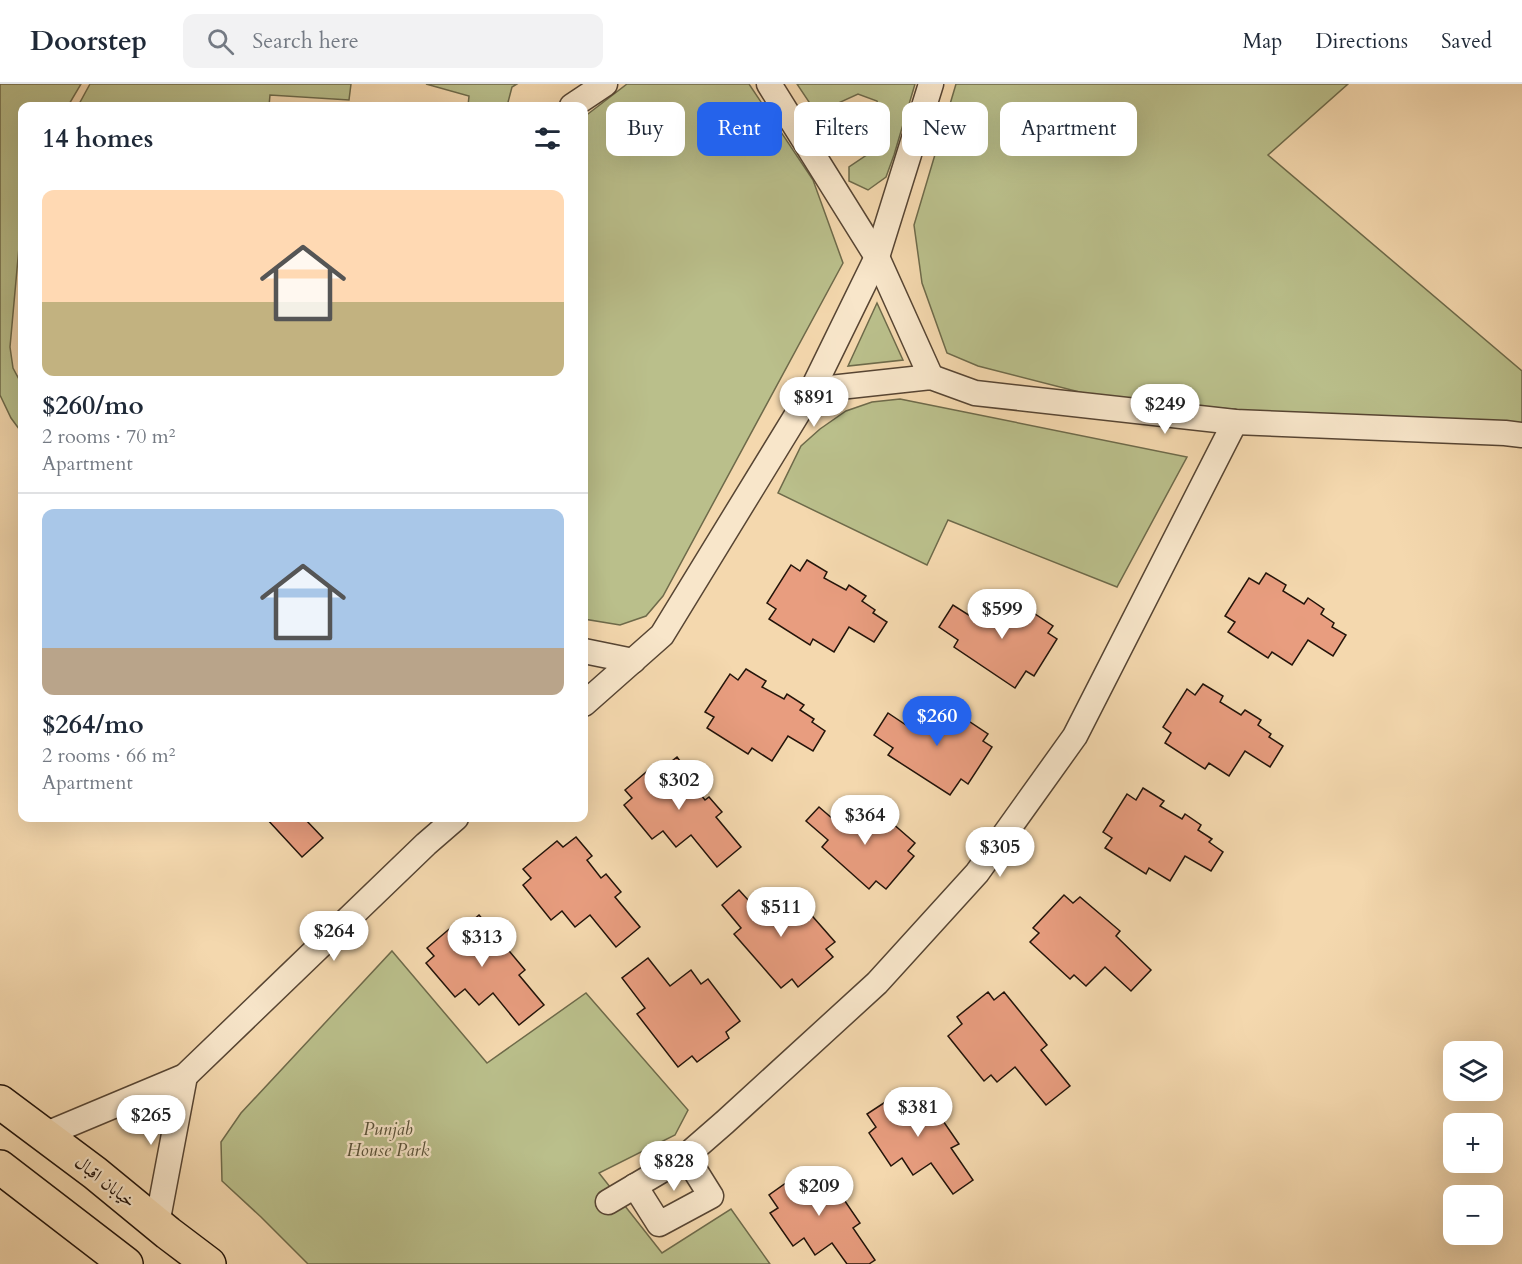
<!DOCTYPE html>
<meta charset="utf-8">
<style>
:root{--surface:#fff;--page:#f2f2f3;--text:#1f2937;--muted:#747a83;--line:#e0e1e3;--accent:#2563eb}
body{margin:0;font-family:Cardo,Amiri,serif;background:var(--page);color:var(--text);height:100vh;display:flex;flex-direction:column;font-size:22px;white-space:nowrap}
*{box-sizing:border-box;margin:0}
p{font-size:20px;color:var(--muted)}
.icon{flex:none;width:33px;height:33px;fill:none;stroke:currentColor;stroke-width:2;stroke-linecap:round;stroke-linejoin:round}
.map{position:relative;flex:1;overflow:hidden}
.panel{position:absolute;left:18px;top:18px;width:570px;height:720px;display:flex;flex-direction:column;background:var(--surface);border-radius:12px;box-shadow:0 6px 24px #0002}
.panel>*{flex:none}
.top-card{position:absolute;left:606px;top:18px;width:570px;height:54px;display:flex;gap:12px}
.controls{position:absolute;left:1443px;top:957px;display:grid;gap:12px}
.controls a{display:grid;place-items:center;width:60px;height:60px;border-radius:12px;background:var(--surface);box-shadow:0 6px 24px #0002;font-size:30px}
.price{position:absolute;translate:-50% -51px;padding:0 14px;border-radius:21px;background:#fff;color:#222;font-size:20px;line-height:39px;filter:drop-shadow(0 2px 3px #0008)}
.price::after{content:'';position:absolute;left:50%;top:36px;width:18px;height:14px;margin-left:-9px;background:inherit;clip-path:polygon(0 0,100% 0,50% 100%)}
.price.active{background:var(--accent);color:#fff}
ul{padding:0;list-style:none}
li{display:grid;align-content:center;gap:12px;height:318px;padding:0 24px}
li+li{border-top:2px solid var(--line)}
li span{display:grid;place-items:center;height:186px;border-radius:12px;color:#555}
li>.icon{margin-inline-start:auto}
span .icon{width:108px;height:108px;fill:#fffc;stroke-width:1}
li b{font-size:26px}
h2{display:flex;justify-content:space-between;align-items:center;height:72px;padding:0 24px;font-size:26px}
.pill{padding:0 21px;border-radius:12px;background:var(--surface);box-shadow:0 6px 24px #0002;font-size:21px;line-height:54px}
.pill.active{background:var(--accent);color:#fff}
header{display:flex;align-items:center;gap:36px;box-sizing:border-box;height:84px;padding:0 30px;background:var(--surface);border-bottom:2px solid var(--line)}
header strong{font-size:28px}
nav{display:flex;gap:33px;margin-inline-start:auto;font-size:21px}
.search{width:420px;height:54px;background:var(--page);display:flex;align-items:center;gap:15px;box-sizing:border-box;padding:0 21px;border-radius:12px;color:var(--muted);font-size:22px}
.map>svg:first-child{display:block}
</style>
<header>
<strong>Doorstep</strong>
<div class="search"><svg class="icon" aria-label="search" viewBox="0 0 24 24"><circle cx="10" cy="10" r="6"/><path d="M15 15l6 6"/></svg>Search here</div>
<nav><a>Map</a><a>Directions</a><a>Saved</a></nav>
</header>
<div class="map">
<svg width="1522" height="1180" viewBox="0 0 1522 1180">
<rect width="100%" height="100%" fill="#f4d8ae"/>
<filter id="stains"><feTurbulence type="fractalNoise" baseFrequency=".00333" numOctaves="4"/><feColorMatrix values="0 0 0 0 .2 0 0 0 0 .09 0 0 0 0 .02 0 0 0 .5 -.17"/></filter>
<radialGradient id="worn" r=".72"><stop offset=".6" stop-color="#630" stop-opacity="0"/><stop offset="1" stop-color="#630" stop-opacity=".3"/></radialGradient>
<g fill="#babf8b" stroke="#6e6a4a" stroke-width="1.5">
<polygon points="0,0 81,0 68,22 22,22 22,136 21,141 10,263 13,284 22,301 22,349 11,334 0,311"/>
<polygon points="90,0 351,0 349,16 270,11 269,22 78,22"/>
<polygon points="426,0 517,0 512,3 507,22 468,22 469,12"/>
<polygon points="627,0 749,0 813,96 843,179 663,512 646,532 620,541 584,535 584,33"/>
<polygon points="797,0 915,0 894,71 886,93 868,106 849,97 849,83 874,66 883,36 877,17 858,10 836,20 823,39"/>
<polygon points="956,0 1348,0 1268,71 1522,287 1522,353 1095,312 978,282 947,269 922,199 914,141"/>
<polygon points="877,219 903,276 848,282"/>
<polygon points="900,315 1187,373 1117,503 948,436 927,481 778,409 801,362 820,345 846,327 872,318"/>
<polygon points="392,867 487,979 586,909 688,1026 675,1051 599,1089 662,1169 731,1125 770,1180 308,1180 261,1133 222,1097 221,1058 241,1029"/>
</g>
<g fill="#e89d7f" stroke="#23140a" stroke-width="1.5">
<polygon points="861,20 874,43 862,50 866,59 849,68 832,36"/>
<polygon points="807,476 827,488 824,494 846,506 849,501 866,512 862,517 875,526 873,529 887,538 874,558 849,543 834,568 813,555 810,561 769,535 776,525 767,519 791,481 800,487"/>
<polygon points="1266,489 1286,501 1283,507 1304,520 1308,514 1324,525 1321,530 1334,539 1332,543 1346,551 1333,572 1308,556 1292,581 1272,568 1268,574 1228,548 1235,538 1225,532 1249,494 1259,500"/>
<polygon points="992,515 1014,529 1020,520 1053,542 1048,549 1057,555 1034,592 1026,587 1015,604 954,563 958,556 939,543 953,521 978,537"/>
<polygon points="746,585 766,597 762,603 784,615 787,610 804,621 800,626 814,635 812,638 825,647 813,667 788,652 772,677 752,664 748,670 707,644 714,633 705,628 730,590 738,596"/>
<polygon points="1203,600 1223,612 1220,618 1241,631 1245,626 1261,636 1258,641 1271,650 1269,653 1283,662 1270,683 1245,667 1229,692 1209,679 1205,685 1165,659 1171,649 1163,643 1187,605 1195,611"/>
<polygon points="927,622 949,637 955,628 988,650 983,657 992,663 968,700 961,695 950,711 888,671 893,664 874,651 888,629 912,645"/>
<polygon points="677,673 693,694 690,697 705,716 709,713 722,728 716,733 741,763 717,783 691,751 676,763 663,747 652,755 624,721 632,714 625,706 658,678 663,684"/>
<polygon points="1143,704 1164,717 1160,722 1182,735 1185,730 1201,741 1198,746 1212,755 1209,758 1223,768 1211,787 1185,772 1170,797 1149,784 1146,790 1105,764 1112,754 1103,748 1127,710 1136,716"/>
<polygon points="819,723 841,742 858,723 876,739 884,732 915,759 908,767 914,772 886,805 876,797 869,805 822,763 828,756 806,737"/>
<polygon points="266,734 304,734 323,754 302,773"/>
<polygon points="576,753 592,772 587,776 601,794 606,790 621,808 615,813 640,843 616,863 590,831 575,843 562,827 551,836 523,801 531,794 523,785 557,757 563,763"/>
<polygon points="739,806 760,829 781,810 794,824 800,818 835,858 826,865 833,873 798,903 792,895 781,904 734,850 741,844 722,821"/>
<polygon points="1064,811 1073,819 1080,813 1120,847 1116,852 1151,886 1131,907 1105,883 1086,902 1074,891 1070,895 1030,858 1039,849 1033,844"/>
<polygon points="479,831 525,886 519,891 544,921 519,941 493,909 479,921 465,905 455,913 426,879 434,872 427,864 461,835 466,842"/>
<polygon points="648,874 670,902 691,886 701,900 708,895 740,937 726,948 729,954 697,978 692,972 678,983 637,930 645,924 622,894"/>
<polygon points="988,908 994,916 1004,908 1047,961 1041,966 1070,1002 1046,1021 1015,983 997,998 991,991 984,997 948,952 962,940 957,933"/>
<polygon points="921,1005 959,1060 951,1064 973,1096 953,1110 931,1079 913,1091 902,1074 891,1082 869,1049 876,1043 867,1030 899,1009 905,1016"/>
<polygon points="823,1085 860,1139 853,1144 875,1176 869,1180 847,1180 832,1159 815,1171 804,1154 793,1162 770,1129 778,1124 769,1111 800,1089 806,1096"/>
</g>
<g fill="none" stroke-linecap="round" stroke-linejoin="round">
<g stroke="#574533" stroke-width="27">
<g id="street">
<polyline points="769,0 877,173 931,293"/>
<polyline points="572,22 605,0"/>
<polyline points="812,306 931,293 975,309 1235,338 1505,349 1522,351"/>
<polyline points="584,567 633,577"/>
<polyline points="584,620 662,551 812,306 877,173 931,0"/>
<polyline points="44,1051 185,992 426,760 456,734"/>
<polyline points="635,1102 659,1140 711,1112 686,1072"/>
<polyline points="608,1118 686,1072 725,1038 877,899 977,789 1075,652 1235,338"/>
<polyline points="157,1140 185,992"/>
</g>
</g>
<g stroke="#23140a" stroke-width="36">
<g id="primary">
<polyline points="0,1018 95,1089 168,1149 209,1180"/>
<polyline points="0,1083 126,1180"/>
</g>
</g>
<use href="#street" stroke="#f8e6ca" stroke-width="24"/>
<use href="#primary" stroke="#f4d8ae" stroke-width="33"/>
</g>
<g text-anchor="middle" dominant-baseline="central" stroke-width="4.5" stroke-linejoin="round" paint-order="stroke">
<g font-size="18" font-style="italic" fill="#585037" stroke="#f8e6ca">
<text x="388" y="1045">Punjab<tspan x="388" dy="21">House Park</tspan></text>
</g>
<g font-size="18" fill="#23140a" stroke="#f8e6ca">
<text transform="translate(105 1098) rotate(38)">خیابان اقبال</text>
</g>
</g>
<rect width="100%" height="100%" filter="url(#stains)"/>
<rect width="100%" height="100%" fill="url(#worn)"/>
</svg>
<div class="controls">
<a><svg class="icon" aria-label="layers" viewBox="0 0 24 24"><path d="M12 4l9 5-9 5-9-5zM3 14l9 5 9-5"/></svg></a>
<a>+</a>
<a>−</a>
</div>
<b class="price" style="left:814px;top:344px">$891</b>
<b class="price" style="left:1165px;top:351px">$249</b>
<b class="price" style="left:1002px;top:556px">$599</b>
<b class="price active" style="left:937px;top:663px">$260</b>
<b class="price" style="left:679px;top:727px">$302</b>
<b class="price" style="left:865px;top:762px">$364</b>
<b class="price" style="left:1000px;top:794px">$305</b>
<b class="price" style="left:781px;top:854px">$511</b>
<b class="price" style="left:334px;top:878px">$264</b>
<b class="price" style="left:482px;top:884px">$313</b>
<b class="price" style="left:918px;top:1054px">$381</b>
<b class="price" style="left:151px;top:1062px">$265</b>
<b class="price" style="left:674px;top:1108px">$828</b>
<b class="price" style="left:819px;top:1133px">$209</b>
<div class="top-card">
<a class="pill">Buy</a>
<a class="pill active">Rent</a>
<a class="pill">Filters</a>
<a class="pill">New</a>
<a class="pill">Apartment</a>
</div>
<section class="panel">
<h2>14 homes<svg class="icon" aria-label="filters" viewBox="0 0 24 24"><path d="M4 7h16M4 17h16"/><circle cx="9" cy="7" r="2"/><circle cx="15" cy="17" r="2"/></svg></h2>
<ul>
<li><span style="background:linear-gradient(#ffd9b3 60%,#c2b280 0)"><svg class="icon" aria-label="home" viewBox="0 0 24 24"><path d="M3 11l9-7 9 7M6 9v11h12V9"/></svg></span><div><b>$260/mo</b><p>2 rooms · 70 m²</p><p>Apartment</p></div></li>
<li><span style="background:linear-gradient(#a9c7e8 75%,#b9a48a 0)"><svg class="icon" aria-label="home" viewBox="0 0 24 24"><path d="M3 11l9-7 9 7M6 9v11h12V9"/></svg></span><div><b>$264/mo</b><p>2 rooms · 66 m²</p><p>Apartment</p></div></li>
</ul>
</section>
</div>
